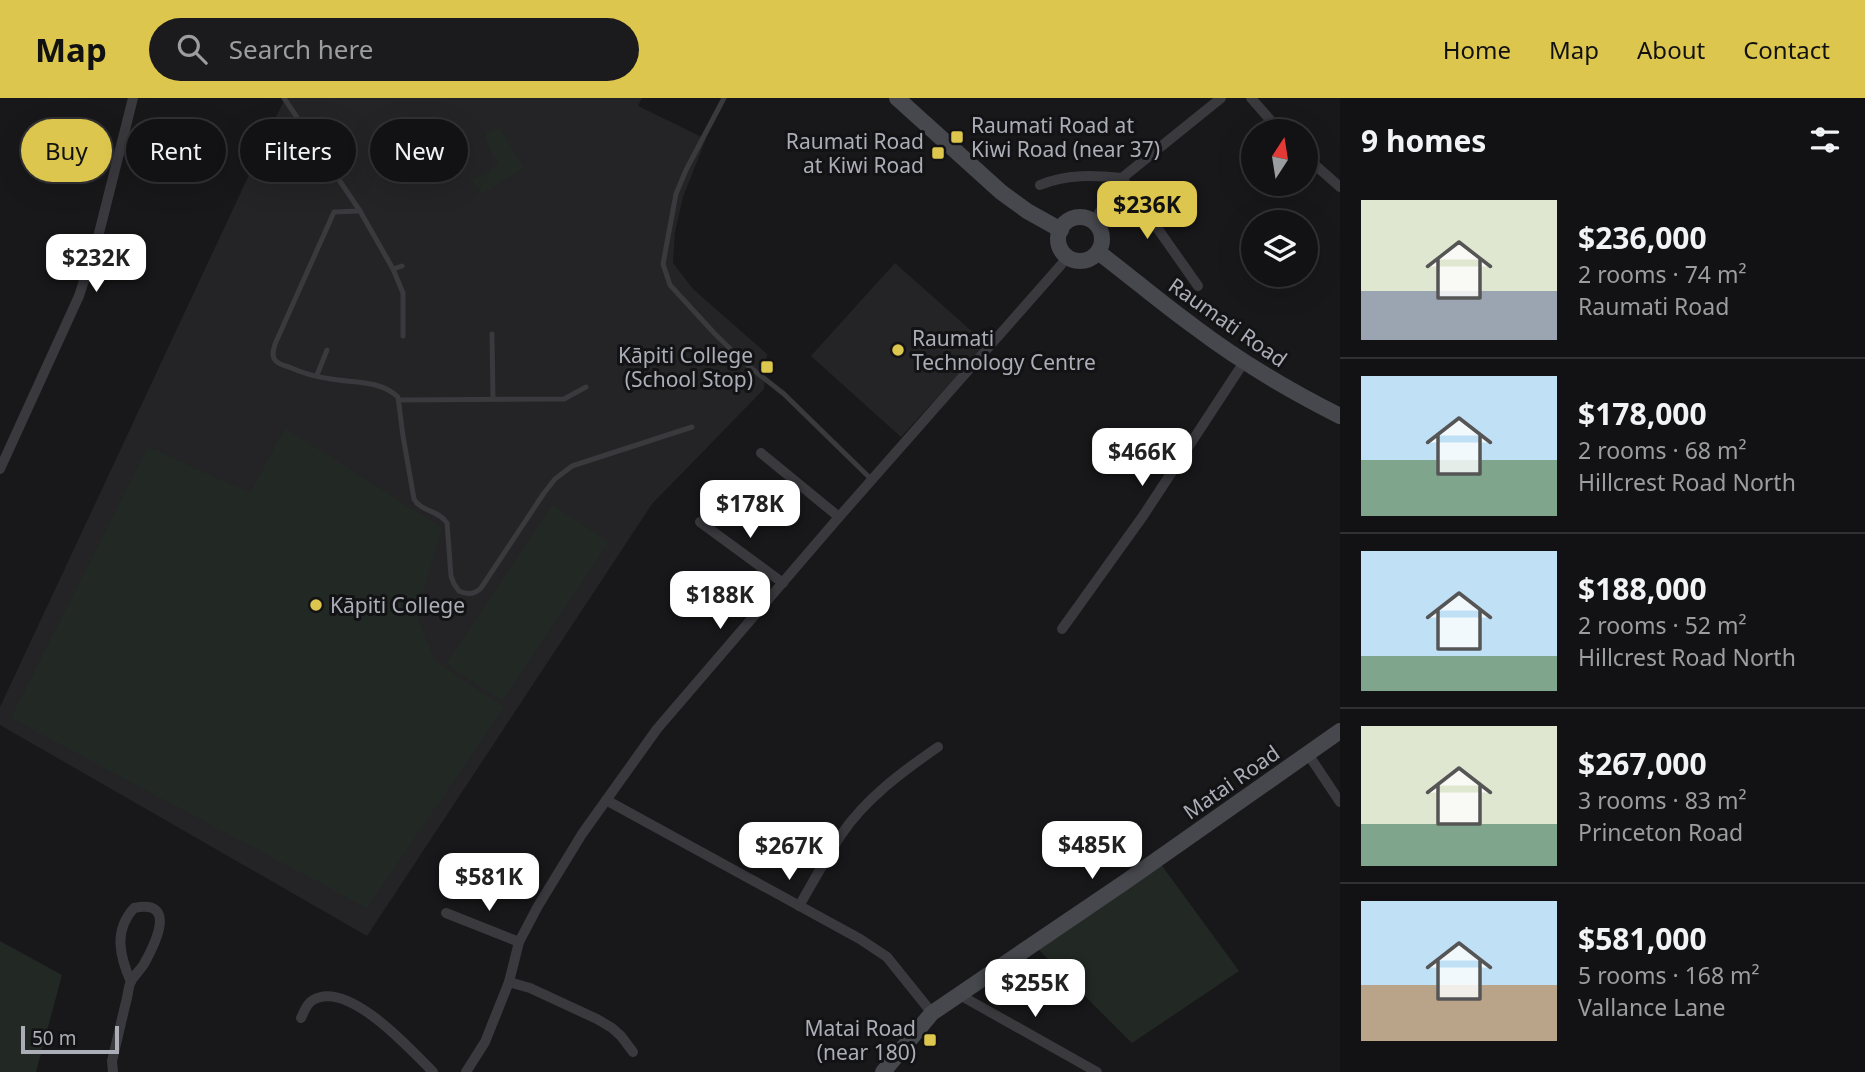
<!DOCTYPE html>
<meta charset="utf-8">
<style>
:root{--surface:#121113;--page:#1b1a1c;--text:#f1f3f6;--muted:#9c9da0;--line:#313133;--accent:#dcc64d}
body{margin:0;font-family:"Noto Sans",sans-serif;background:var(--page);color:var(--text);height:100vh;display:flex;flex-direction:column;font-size:26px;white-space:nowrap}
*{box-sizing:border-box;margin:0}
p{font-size:23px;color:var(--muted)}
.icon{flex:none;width:38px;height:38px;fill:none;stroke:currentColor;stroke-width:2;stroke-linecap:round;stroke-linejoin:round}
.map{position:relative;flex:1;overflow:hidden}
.sheet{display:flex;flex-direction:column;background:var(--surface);width:525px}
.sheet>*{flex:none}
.hud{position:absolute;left:21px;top:21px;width:665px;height:63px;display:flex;gap:14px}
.needle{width:46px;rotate:12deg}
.controls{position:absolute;left:1241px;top:21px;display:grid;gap:14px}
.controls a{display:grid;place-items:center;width:77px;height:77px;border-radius:50%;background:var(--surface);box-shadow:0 7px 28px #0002,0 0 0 2px var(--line);font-size:35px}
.scale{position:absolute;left:21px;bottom:18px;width:98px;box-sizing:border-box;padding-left:7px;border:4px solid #abadb7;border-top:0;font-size:19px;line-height:24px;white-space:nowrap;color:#abadb7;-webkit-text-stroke:5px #131214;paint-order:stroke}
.price{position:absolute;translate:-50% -60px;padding:0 16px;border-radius:14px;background:#fff;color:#222;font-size:23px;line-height:46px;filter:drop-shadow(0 2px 4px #0008)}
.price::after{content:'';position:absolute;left:50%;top:42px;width:21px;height:16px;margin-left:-10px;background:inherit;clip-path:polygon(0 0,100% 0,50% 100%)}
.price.selected{background:var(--accent);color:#111}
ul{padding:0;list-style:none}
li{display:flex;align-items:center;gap:21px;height:175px;padding:0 21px}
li+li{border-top:2px solid var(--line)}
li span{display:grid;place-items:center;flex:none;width:196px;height:140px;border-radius:0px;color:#555}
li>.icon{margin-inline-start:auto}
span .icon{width:84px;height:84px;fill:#fffc;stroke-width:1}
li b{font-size:30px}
h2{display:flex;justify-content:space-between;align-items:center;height:84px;padding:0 21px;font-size:30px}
.chip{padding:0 24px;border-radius:32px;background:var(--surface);box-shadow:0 7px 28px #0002,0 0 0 2px var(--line);font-size:24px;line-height:63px}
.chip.selected{background:var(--accent);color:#111}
header{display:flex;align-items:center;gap:42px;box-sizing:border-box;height:98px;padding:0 35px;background:var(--accent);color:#111}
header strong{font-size:33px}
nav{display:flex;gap:38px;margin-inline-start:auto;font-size:24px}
.search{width:490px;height:63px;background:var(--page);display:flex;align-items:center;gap:18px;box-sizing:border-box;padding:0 24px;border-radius:38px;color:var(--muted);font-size:26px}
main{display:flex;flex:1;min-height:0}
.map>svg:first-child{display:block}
</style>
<header>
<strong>Map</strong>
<div class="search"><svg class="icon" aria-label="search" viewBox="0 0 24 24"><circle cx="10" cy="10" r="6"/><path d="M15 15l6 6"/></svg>Search here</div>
<nav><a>Home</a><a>Map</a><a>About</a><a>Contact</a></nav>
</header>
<main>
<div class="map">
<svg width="1340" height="974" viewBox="0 0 1340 974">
<rect width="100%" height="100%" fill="#181719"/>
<g fill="#242426">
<polygon points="285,0 642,0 638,8 706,41 683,99 675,134 673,165 693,191 767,256 764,291 652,406 367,838 0,627 0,609"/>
<polygon points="895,165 986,246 901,339 811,258"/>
</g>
<g fill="#222924">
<polygon points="495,31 501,32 524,70 481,96 472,82 499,66 485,41 486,36"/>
<polygon points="285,330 442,430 416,517 435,563 504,609 367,810 11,620 148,349 250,395"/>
<polygon points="553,407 609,444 502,603 446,566"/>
<polygon points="1160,765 1239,873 1132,945 1035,848"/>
<polygon points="0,843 62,877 36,974 0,974"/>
</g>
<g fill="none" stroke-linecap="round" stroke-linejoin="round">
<g stroke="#39393e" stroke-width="5">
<polyline points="284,0 360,113 393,171"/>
<polyline points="724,0 686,72 676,96 663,166 670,187 715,236 746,266 784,296 872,382"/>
<path d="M 360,113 L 334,114 L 275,246 C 274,251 271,257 275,262 C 278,266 285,268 289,269 C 302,275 317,279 331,281 C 354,285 380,282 398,299 L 403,338 L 414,401 C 421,414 439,412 447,425 L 451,478 L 454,486 L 459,493 C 467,497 474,497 481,490 L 544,395 L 555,381 L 572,368 L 692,329"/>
<polyline points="402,168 393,171 403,195 403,238"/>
<polyline points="492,236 493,301"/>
<polyline points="317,277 327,252"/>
<polyline points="399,302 564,301 586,289"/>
</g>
<g stroke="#39393e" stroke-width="10">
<polyline points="1251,0 1280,33"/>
<polyline points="1306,59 1340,89"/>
<path d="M 1040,87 C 1066,76 1094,77 1122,80 L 1198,188"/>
<polyline points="1093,124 1122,80 1221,0"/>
<polyline points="761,355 839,419"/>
<polyline points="0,371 79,198 97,143 133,0"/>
<polyline points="700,424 783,485"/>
<polyline points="1062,531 1143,418 1244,264"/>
<polyline points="1308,656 1340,704"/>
<polyline points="606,702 860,841 887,859 932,915"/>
<path d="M 799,808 C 813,784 826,760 841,737 C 865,701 903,673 938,649"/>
<polyline points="446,815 519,844"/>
<polyline points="509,884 530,890 597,921 612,930 621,938 633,954"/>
<polyline points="958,896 1097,974"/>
<path d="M 301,920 C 304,914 306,906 313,902 C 348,881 411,952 433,974"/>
<path d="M 113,974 L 112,963 C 117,943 121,924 126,904 C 128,898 128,889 131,883 C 135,877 140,872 144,866 C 155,846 178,801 134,810 C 113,833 120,859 131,884"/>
<polyline points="466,974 485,944 509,884 519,844 538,808 582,736 657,631 839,419 1068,159"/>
</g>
<g stroke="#47484d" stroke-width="16">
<polyline points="897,0 1001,94 1027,113 1061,132"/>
<circle cx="1080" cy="141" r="22"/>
<path d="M 1098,154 C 1130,178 1160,204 1192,227 C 1238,262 1288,292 1340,318"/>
<polyline points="883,974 932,915 1125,784 1340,633"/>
</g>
</g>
<g fill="#dcc64d" stroke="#131214" stroke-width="2.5">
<rect x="950" y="32" width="14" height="14" rx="3.5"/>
<rect x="931" y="48" width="14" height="14" rx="3.5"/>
<circle cx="898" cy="252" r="7"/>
<rect x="760" y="262" width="14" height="14" rx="3.5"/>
<circle cx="316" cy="507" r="7"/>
<rect x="923" y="935" width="14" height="14" rx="3.5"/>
</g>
<g text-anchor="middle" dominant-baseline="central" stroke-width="6" stroke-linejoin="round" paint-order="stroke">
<g font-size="21" fill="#abadb7" stroke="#131214" text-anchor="start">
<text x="971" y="27">Raumati Road at<tspan x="971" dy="24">Kiwi Road (near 37)</tspan></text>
<text x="924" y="43" text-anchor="end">Raumati Road<tspan x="924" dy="24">at Kiwi Road</tspan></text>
<text x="912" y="240">Raumati<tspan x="912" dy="24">Technology Centre</tspan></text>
<text x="753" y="257" text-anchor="end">Kāpiti College<tspan x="753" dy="24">(School Stop)</tspan></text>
<text x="330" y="507">Kāpiti College</text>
<text x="916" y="930" text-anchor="end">Matai Road<tspan x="916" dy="24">(near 180)</tspan></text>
</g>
<g font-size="21" fill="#abadb7" stroke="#131214">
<text transform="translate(1228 224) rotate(35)">Raumati Road</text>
<text transform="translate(1231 684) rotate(-35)">Matai Road</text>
</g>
</g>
</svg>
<div class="controls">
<a><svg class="needle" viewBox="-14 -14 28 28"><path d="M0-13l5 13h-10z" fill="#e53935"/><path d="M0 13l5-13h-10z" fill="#9c9da0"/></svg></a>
<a><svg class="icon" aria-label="layers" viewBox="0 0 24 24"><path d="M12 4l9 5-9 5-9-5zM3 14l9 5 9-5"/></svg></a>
</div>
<div class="scale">50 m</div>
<b class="price selected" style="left:1147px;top:143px">$236K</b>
<b class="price" style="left:96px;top:196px">$232K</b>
<b class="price" style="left:1142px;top:390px">$466K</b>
<b class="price" style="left:750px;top:442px">$178K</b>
<b class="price" style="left:720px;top:533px">$188K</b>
<b class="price" style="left:1092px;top:783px">$485K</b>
<b class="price" style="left:789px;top:784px">$267K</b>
<b class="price" style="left:489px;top:815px">$581K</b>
<b class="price" style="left:1035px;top:921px">$255K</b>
<div class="hud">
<a class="chip selected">Buy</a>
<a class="chip">Rent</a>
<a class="chip">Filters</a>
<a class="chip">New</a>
</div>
</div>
<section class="sheet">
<h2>9 homes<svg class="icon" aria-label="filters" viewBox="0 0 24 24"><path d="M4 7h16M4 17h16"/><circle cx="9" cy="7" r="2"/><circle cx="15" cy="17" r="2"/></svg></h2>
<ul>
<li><span style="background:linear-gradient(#dfe7d0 65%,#9aa5b1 0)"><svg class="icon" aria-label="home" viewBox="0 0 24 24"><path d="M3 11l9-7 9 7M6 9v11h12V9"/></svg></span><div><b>$236,000</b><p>2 rooms · 74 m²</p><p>Raumati Road</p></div></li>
<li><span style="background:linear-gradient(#bfe0f5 60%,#7fa58c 0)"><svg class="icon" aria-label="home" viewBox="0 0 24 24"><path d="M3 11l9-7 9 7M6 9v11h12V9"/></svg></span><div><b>$178,000</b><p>2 rooms · 68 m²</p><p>Hillcrest Road North</p></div></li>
<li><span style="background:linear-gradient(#bfe0f5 75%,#7fa58c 0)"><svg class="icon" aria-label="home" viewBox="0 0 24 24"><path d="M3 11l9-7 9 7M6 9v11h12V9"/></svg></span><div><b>$188,000</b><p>2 rooms · 52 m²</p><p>Hillcrest Road North</p></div></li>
<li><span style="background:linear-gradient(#dfe7d0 70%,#7fa58c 0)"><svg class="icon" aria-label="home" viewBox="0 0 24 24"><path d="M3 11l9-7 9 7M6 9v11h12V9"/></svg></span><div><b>$267,000</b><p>3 rooms · 83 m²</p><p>Princeton Road</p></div></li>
<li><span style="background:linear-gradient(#bfe0f5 60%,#b9a48a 0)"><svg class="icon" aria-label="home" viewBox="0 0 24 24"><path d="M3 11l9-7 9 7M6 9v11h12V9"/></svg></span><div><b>$581,000</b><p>5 rooms · 168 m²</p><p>Vallance Lane</p></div></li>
</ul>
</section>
</main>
